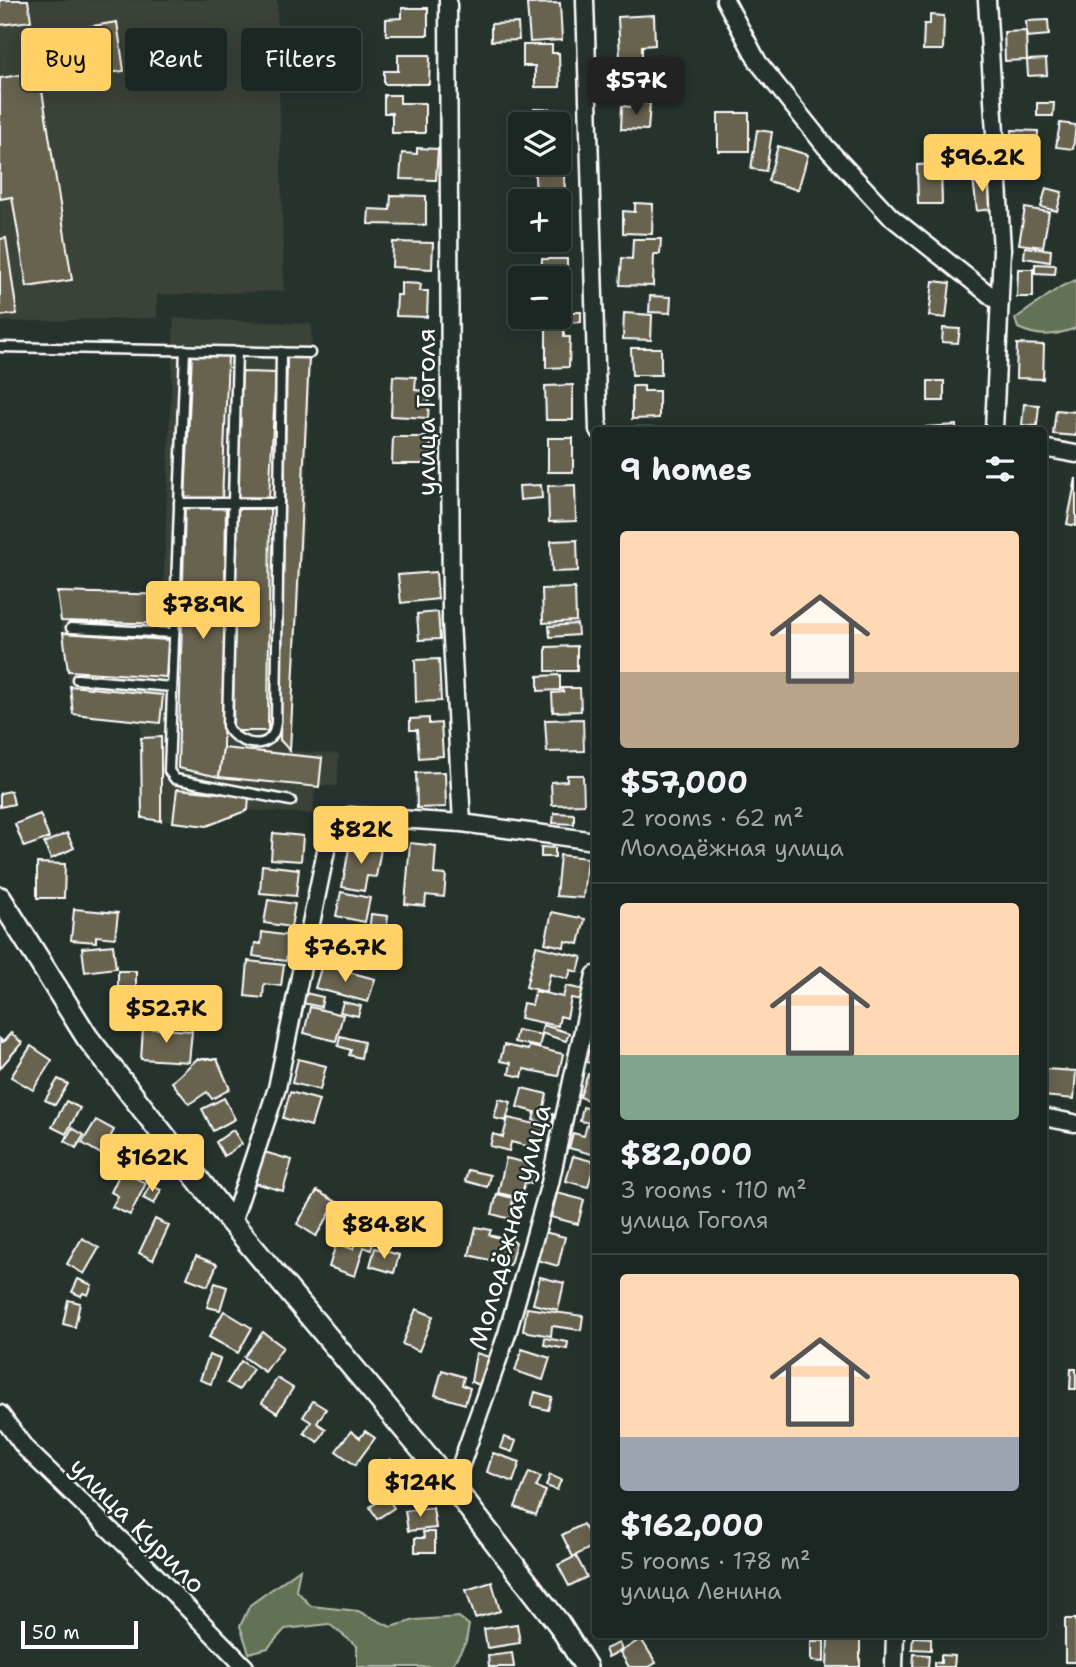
<!DOCTYPE html>
<meta charset="utf-8">
<style>
:root{--surface:#1c2622;--page:#252e2a;--text:#f1f3f6;--muted:#a0a5a5;--line:#3a4340;--accent:#ffd166}
body{margin:0;font-family:"Shantell Sans",sans-serif;background:var(--page);color:var(--text);height:100vh;display:flex;flex-direction:column;font-size:26px;white-space:nowrap}
*{box-sizing:border-box;margin:0}
p{font-size:23px;color:var(--muted)}
.icon{flex:none;width:38px;height:38px;fill:none;stroke:currentColor;stroke-width:2;stroke-linecap:round;stroke-linejoin:round}
.map{position:relative;flex:1;overflow:hidden}
.drawer{position:absolute;left:592px;top:427px;width:455px;height:1211px;display:flex;flex-direction:column;background:var(--surface);border-radius:7px;box-shadow:0 4px 18px #0003,0 0 0 2px var(--line)}
.drawer>*{flex:none}
.guide{position:absolute;left:21px;top:28px;width:466px;height:63px;display:flex;gap:14px}
.tools{position:absolute;left:508px;top:112px;display:grid;gap:14px}
.tools a{display:grid;place-items:center;width:63px;height:63px;border-radius:7px;background:var(--surface);box-shadow:0 4px 18px #0003,0 0 0 2px var(--line);font-size:35px}
.scale{position:absolute;left:21px;bottom:18px;width:117px;box-sizing:border-box;padding-left:7px;border:4px solid #fff;border-top:0;font-size:19px;line-height:24px;white-space:nowrap;color:#fff;-webkit-text-stroke:5px #26332d;paint-order:stroke}
.price{position:absolute;translate:-50% -60px;padding:0 16px;border-radius:7px;background:var(--accent);color:#111;font-size:23px;line-height:46px;filter:drop-shadow(0 2px 4px #0008)}
.price::after{content:'';position:absolute;left:50%;top:42px;width:21px;height:16px;margin-left:-10px;background:inherit;clip-path:polygon(0 0,100% 0,50% 100%)}
.price.on{background:#222;color:#fff}
ul{padding:0;list-style:none}
li{display:grid;align-content:center;gap:14px;height:371px;padding:0 28px}
li+li{border-top:2px solid var(--line)}
li span{display:grid;place-items:center;height:217px;border-radius:7px;color:#555}
li>.icon{margin-inline-start:auto}
span .icon{width:126px;height:126px;fill:#fffc;stroke-width:1}
li b{font-size:30px}
h2{display:flex;justify-content:space-between;align-items:center;height:84px;padding:0 28px;font-size:30px}
.chip{padding:0 24px;border-radius:7px;background:var(--surface);box-shadow:0 4px 18px #0003,0 0 0 2px var(--line);font-size:24px;line-height:63px}
.chip.on{background:var(--accent);color:#111}
.map>svg:first-child{display:block}
</style>
<div class="map">
<svg width="1076" height="1667" viewBox="0 0 1076 1667">
<rect width="100%" height="100%" fill="#26332d"/>
<filter id="ink" filterUnits="userSpaceOnUse"><feTurbulence type="fractalNoise" baseFrequency=".0143" numOctaves="2"/><feDisplacementMap in="SourceGraphic" scale="14" xChannelSelector="R" yChannelSelector="G"/><feConvolveMatrix kernelMatrix="1 2 1 2 8 2 1 2 1" color-interpolation-filters="sRGB"/></filter>
<g filter="url(#ink)">
<g fill="#3a4238">
<polygon points="0,0 277,0 284,291 157,295 157,318 0,322"/>
<polygon points="174,318 312,324 305,507 290,751 339,754 337,786 315,785 313,814 248,810 207,826 142,818 141,722 73,714 57,592 163,595"/>
</g>
<g fill="#647254" stroke="#b2b8aa" stroke-width="2">
<path d="M 1076,280 L 1076,328 C 1054,336 1039,338 1018,328 L 1015,319 L 1060,287 Z"/>
<polygon points="300,1569 296,1590 311,1606 358,1611 391,1627 415,1620 459,1617 469,1625 466,1642 451,1667 357,1667 357,1646 329,1624 285,1629 268,1648 249,1653 240,1626 250,1605"/>
</g>
<g fill="#676450" stroke="#fff" stroke-width="2">
<polygon points="0,0 28,0 31,21 0,25"/>
<polygon points="560,3 562,40 530,42 527,4"/>
<polygon points="402,8 428,8 428,35 386,35 386,19 402,18"/>
<polygon points="654,15 655,45 642,46 642,57 620,58 618,17"/>
<polygon points="930,15 944,16 943,50 923,50 924,24 930,24"/>
<polygon points="1048,20 1049,35 1027,37 1026,21"/>
<polygon points="117,22 124,71 93,75 86,27"/>
<polygon points="518,23 519,40 491,41 491,24"/>
<polygon points="1026,31 1027,60 1005,61 1004,32"/>
<polygon points="523,45 552,45 552,53 559,53 560,87 535,87 535,66 523,66"/>
<polygon points="398,55 430,55 429,84 384,84 384,71 398,71"/>
<polygon points="1046,59 1047,75 1028,76 1027,60"/>
<polygon points="39,72 72,280 27,287 12,197 0,199 0,78"/>
<rect x="629" y="78" width="22" height="21"/>
<polygon points="384,95 400,95 400,103 425,103 425,133 392,133 392,113 384,113"/>
<polygon points="632,102 650,103 648,130 621,129 622,106 631,107"/>
<polygon points="1037,103 1054,103 1053,116 1037,116"/>
<polygon points="534,109 568,110 568,142 558,141 558,124 534,124"/>
<rect x="718" y="113" width="31" height="38"/>
<polygon points="1060,123 1076,125 1073,149 1056,147"/>
<polygon points="757,130 772,132 766,171 751,169"/>
<polygon points="1012,130 1038,131 1036,167 1010,165"/>
<polygon points="778,146 808,155 798,190 768,181"/>
<polygon points="417,148 438,149 436,180 400,179 402,153 417,154"/>
<polygon points="558,160 563,160 565,191 536,193 534,163 558,163"/>
<polygon points="941,164 942,204 918,204 917,165"/>
<polygon points="988,177 992,209 977,211 973,179"/>
<polygon points="1046,188 1062,192 1057,211 1041,207"/>
<polygon points="391,195 426,196 426,225 368,224 369,209 390,210"/>
<polygon points="635,203 653,204 652,234 623,233 623,211 635,212"/>
<polygon points="1025,208 1049,212 1043,247 1019,244"/>
<polygon points="558,211 564,211 564,241 538,241 558,240"/>
<polygon points="6,238 17,314 0,316 0,239"/>
<polygon points="633,239 661,239 660,254 654,254 653,286 620,285 622,258 632,259"/>
<polygon points="393,242 433,243 432,269 392,267"/>
<polygon points="1025,247 1051,250 1050,262 1024,258"/>
<polygon points="542,259 567,259 567,295 558,295 558,278 541,278"/>
<polygon points="1035,264 1056,265 1055,274 1035,273"/>
<polygon points="1018,269 1033,269 1033,297 1017,297"/>
<polygon points="933,281 950,283 946,318 929,316"/>
<polygon points="401,283 421,284 420,291 428,291 427,317 396,316 397,295 401,295"/>
<polygon points="650,296 671,297 670,313 649,312"/>
<polygon points="558,312 581,312 581,322 564,323 564,337 570,337 569,367 546,368 546,317 558,317"/>
<polygon points="624,313 652,315 651,340 623,339"/>
<polygon points="943,328 960,329 958,343 942,342"/>
<polygon points="1017,344 1044,345 1043,379 1016,378"/>
<polygon points="631,348 661,348 661,375 632,375"/>
<polygon points="192,354 228,356 222,501 185,500"/>
<polygon points="287,357 309,357 290,751 280,740"/>
<polygon points="242,372 276,373 269,498 236,497"/>
<polygon points="393,376 416,377 415,390 430,391 428,418 391,416"/>
<rect x="928" y="381" width="16" height="20"/>
<polygon points="573,385 573,420 546,420 545,386"/>
<polygon points="632,386 644,386 644,391 659,391 659,418 632,419"/>
<polygon points="1024,404 1039,405 1037,426 1022,425"/>
<polygon points="1056,410 1076,412 1076,436 1053,434"/>
<polygon points="956,425 956,430 927,430 926,427"/>
<polygon points="631,427 659,428 659,430 631,430"/>
<polygon points="393,437 431,437 430,464 392,464"/>
<rect x="548" y="438" width="25" height="34"/>
<polygon points="1076,478 1076,526 1067,524"/>
<polygon points="541,485 542,498 520,500 519,486"/>
<polygon points="575,485 576,521 549,522 548,486"/>
<polygon points="185,505 226,506 223,748 219,777 178,768"/>
<polygon points="235,509 270,509 268,731 233,731"/>
<polygon points="577,540 578,571 552,572 551,541"/>
<polygon points="436,572 438,599 401,603 398,575"/>
<polygon points="575,588 576,621 543,623 542,589"/>
<polygon points="57,592 171,595 170,624 61,621"/>
<polygon points="438,612 440,639 419,640 417,614"/>
<polygon points="577,624 578,635 550,637 549,626"/>
<polygon points="63,633 168,640 166,677 68,671"/>
<polygon points="577,646 577,671 546,671 546,647"/>
<polygon points="439,659 441,701 416,702 415,660"/>
<polygon points="560,675 560,690 538,691 538,676"/>
<polygon points="70,686 163,695 160,723 73,714"/>
<polygon points="562,688 580,688 581,711 553,712 552,693 563,692"/>
<polygon points="429,718 429,724 441,723 443,756 419,758 417,730 410,730 410,719"/>
<polygon points="583,719 584,751 547,752 545,720"/>
<polygon points="161,737 161,821 142,818 141,738"/>
<polygon points="223,748 322,758 319,787 219,777"/>
<polygon points="445,772 446,807 417,808 416,773"/>
<polygon points="567,775 583,775 584,804 552,805 551,782 567,781"/>
<polygon points="177,789 249,796 248,810 207,826 173,822"/>
<polygon points="11,791 14,804 0,807 0,793"/>
<polygon points="554,813 574,814 574,824 553,823"/>
<polygon points="40,814 49,838 24,847 15,824"/>
<polygon points="67,833 74,848 51,859 44,843"/>
<polygon points="273,833 303,836 301,861 271,859"/>
<polygon points="350,843 381,849 376,877 367,876 364,891 342,887"/>
<polygon points="410,843 436,846 434,874 446,875 444,897 426,895 425,906 405,904"/>
<polygon points="541,847 555,848 555,857 541,857"/>
<polygon points="560,855 587,858 583,898 556,896"/>
<polygon points="37,863 65,864 64,898 37,898"/>
<polygon points="262,865 299,869 296,896 260,893"/>
<polygon points="341,892 370,898 365,922 336,916"/>
<polygon points="268,900 295,904 291,927 264,923"/>
<polygon points="74,909 118,913 115,938 96,936 96,942 71,940"/>
<polygon points="552,912 585,919 579,944 565,941 564,947 545,943"/>
<polygon points="371,914 388,916 386,934 369,933"/>
<polygon points="333,930 366,937 360,961 327,953"/>
<polygon points="262,932 290,936 286,961 253,956 255,943 261,944"/>
<polygon points="113,945 116,968 85,972 82,948"/>
<polygon points="536,946 582,957 578,972 571,970 568,979 550,974 546,992 526,987"/>
<polygon points="248,961 284,965 281,986 264,984 263,998 245,996"/>
<polygon points="322,965 375,979 368,1002 315,988"/>
<rect x="118" y="971" width="18" height="17"/>
<polygon points="566,986 585,990 582,1000 571,998 567,1018 560,1016 558,1026 520,1018 523,1003 532,1005 535,991 563,997"/>
<polygon points="115,991 154,994 152,1014 114,1011"/>
<polygon points="305,993 323,997 321,1007 303,1003"/>
<polygon points="343,1002 361,1006 358,1016 340,1012"/>
<polygon points="310,1007 343,1015 336,1041 304,1033"/>
<polygon points="543,1025 569,1033 566,1041 541,1033"/>
<polygon points="143,1028 192,1031 189,1062 141,1059"/>
<polygon points="517,1030 542,1035 539,1047 514,1042"/>
<polygon points="11,1033 22,1043 0,1068 0,1039 3,1042"/>
<polygon points="340,1036 364,1042 361,1058 349,1055 351,1050 338,1046"/>
<polygon points="504,1045 528,1050 529,1046 563,1054 558,1076 524,1069 522,1077 509,1074 511,1063 500,1061"/>
<polygon points="31,1046 52,1060 33,1090 11,1077"/>
<polygon points="588,1051 595,1053 595,1064 586,1062"/>
<polygon points="197,1059 217,1059 230,1089 212,1099 207,1092 189,1104 172,1082"/>
<polygon points="298,1059 326,1066 320,1090 292,1083"/>
<polygon points="1045,1069 1076,1071 1074,1099 1043,1096"/>
<polygon points="588,1074 595,1076 595,1103 580,1097"/>
<polygon points="58,1079 68,1084 55,1105 45,1100"/>
<polygon points="522,1088 547,1094 543,1111 554,1114 552,1125 533,1120 535,1112 517,1107"/>
<polygon points="290,1092 319,1100 311,1126 283,1118"/>
<polygon points="224,1098 235,1119 213,1131 202,1109"/>
<polygon points="499,1099 511,1102 506,1121 494,1118"/>
<polygon points="66,1101 80,1108 66,1134 52,1127"/>
<polygon points="583,1107 595,1110 595,1124 580,1121"/>
<polygon points="508,1118 544,1126 538,1149 511,1142 509,1151 490,1146 493,1134 503,1137"/>
<polygon points="96,1120 114,1130 101,1154 82,1143"/>
<polygon points="587,1125 595,1127 595,1155 569,1148 573,1133 584,1136"/>
<polygon points="72,1128 84,1135 76,1148 65,1141"/>
<polygon points="233,1130 242,1144 224,1156 216,1142"/>
<polygon points="108,1148 124,1156 116,1170 101,1162"/>
<polygon points="264,1152 292,1160 283,1191 255,1183"/>
<polygon points="573,1156 595,1162 588,1187 566,1181"/>
<polygon points="506,1158 535,1165 531,1184 525,1182 521,1198 498,1193"/>
<polygon points="468,1170 490,1175 487,1187 465,1181"/>
<polygon points="121,1171 146,1183 130,1215 112,1207 118,1196 111,1192"/>
<polygon points="150,1185 161,1190 154,1204 143,1198"/>
<polygon points="317,1191 337,1202 316,1236 297,1224"/>
<polygon points="557,1193 584,1200 578,1224 551,1217"/>
<polygon points="497,1194 513,1198 512,1204 522,1207 518,1221 492,1214"/>
<polygon points="384,1217 402,1219 400,1245 381,1244"/>
<polygon points="155,1219 169,1226 153,1260 139,1253"/>
<polygon points="476,1227 491,1230 489,1235 516,1242 510,1265 469,1255"/>
<polygon points="359,1232 375,1237 371,1250 364,1247 355,1276 329,1267 336,1244 353,1249"/>
<polygon points="544,1232 565,1237 558,1266 537,1260"/>
<polygon points="82,1238 99,1248 84,1274 67,1264"/>
<polygon points="375,1248 399,1255 394,1273 370,1266"/>
<polygon points="196,1256 217,1264 208,1286 187,1278"/>
<polygon points="540,1277 564,1283 558,1310 533,1304"/>
<polygon points="78,1279 92,1285 88,1295 83,1293 81,1296 72,1292"/>
<polygon points="215,1283 227,1287 220,1310 207,1307"/>
<polygon points="68,1300 80,1303 75,1327 63,1324"/>
<polygon points="527,1308 583,1316 581,1330 552,1326 551,1336 523,1331"/>
<polygon points="416,1309 433,1316 419,1351 402,1344"/>
<polygon points="224,1311 252,1328 238,1353 209,1337"/>
<polygon points="263,1332 283,1347 265,1372 244,1357"/>
<polygon points="545,1338 568,1342 567,1349 544,1345"/>
<polygon points="522,1349 550,1358 543,1380 515,1371"/>
<polygon points="476,1353 489,1357 480,1385 471,1382"/>
<polygon points="209,1355 220,1359 211,1384 200,1380"/>
<polygon points="241,1361 253,1369 239,1390 227,1383"/>
<polygon points="1071,1369 1076,1369 1076,1389 1070,1389"/>
<polygon points="442,1370 464,1377 462,1385 470,1388 465,1404 435,1395"/>
<polygon points="277,1378 293,1388 277,1413 262,1403"/>
<polygon points="535,1392 552,1397 548,1410 531,1406"/>
<polygon points="313,1401 326,1409 317,1423 326,1429 318,1442 304,1433 311,1422 303,1417"/>
<polygon points="351,1431 360,1438 365,1431 375,1438 355,1465 336,1451"/>
<polygon points="504,1437 516,1441 512,1452 500,1448"/>
<polygon points="493,1453 520,1462 513,1482 487,1472"/>
<polygon points="390,1459 410,1475 394,1496 374,1479"/>
<polygon points="529,1472 541,1477 536,1487 546,1491 536,1515 515,1507"/>
<polygon points="550,1475 561,1480 557,1490 546,1486"/>
<polygon points="387,1496 394,1508 377,1519 370,1507"/>
<polygon points="433,1508 436,1528 408,1531 405,1511"/>
<polygon points="583,1524 595,1545 573,1557 562,1535"/>
<polygon points="423,1532 435,1532 435,1552 415,1552 415,1538 424,1538"/>
<polygon points="576,1556 587,1577 569,1586 558,1565"/>
<polygon points="492,1582 500,1611 475,1618 466,1590"/>
<rect x="1065" y="1619" width="11" height="43"/>
<polygon points="517,1624 520,1643 487,1648 484,1629"/>
<polygon points="828,1637 860,1637 860,1667 827,1667"/>
<polygon points="913,1637 931,1638 931,1650 912,1649"/>
<polygon points="641,1639 656,1663 649,1667 629,1667 620,1652"/>
<polygon points="811,1641 824,1641 824,1662 811,1661"/>
<polygon points="619,1643 622,1650 608,1657 605,1649"/>
<polygon points="512,1653 514,1667 489,1667 488,1656"/>
<polygon points="914,1654 929,1655 928,1667 913,1667"/>
<polygon points="941,1655 955,1656 954,1667 934,1667 934,1662 941,1663"/>
</g>
<g fill="none" stroke-linecap="round" stroke-linejoin="round">
<g stroke="#fff" stroke-width="13">
<g id="lane">
<polyline points="0,347 310,353"/>
<polyline points="185,350 169,771 175,779 291,801"/>
<path d="M 237,351 L 227,726 C 234,743 264,751 273,734 C 275,731 275,726 276,723 L 281,352"/>
<polyline points="179,503 279,503"/>
<polyline points="71,628 174,633"/>
<polyline points="77,679 172,687"/>
</g>
</g>
<g stroke="#fff" stroke-width="21">
<g id="street">
<polyline points="448,0 451,621 462,823"/>
<polyline points="585,0 598,430"/>
<polyline points="725,0 758,62 825,146 890,216 1000,303"/>
<polyline points="987,0 1002,250 994,430"/>
<polyline points="1043,448 1076,454"/>
<polyline points="1043,1117 1074,1123"/>
<polyline points="232,1223 277,1088 329,836 336,823 350,816 462,823 595,841"/>
<polyline points="0,1414 25,1448 128,1547 245,1667"/>
<polyline points="453,1487 507,1334 550,1183 595,975"/>
<polyline points="894,1667 895,1634"/>
</g>
</g>
<g stroke="#fff" stroke-width="26">
<polyline id="secondary" points="0,898 87,1037 232,1223 453,1487 559,1624 586,1667"/>
</g>
<use href="#lane" stroke="#26332d" stroke-width="8"/>
<use href="#street" stroke="#26332d" stroke-width="16"/>
<use href="#secondary" stroke="#26332d" stroke-width="21"/>
</g>
</g>
<g text-anchor="middle" dominant-baseline="central" stroke-width="5" stroke-linejoin="round" paint-order="stroke">
<g font-size="26" fill="#fff" stroke="#26332d">
<text transform="translate(425 412) rotate(-90)">улица Гоголя</text>
<text transform="translate(509 1227) rotate(-75)">Молодёжная улица</text>
<text transform="translate(138 1525) rotate(45)">улица Курило</text>
</g>
</g>
</svg>
<div class="tools">
<a><svg class="icon" aria-label="layers" viewBox="0 0 24 24"><path d="M12 4l9 5-9 5-9-5zM3 14l9 5 9-5"/></svg></a>
<a>+</a>
<a>−</a>
</div>
<div class="scale">50 m</div>
<b class="price on" style="left:636px;top:117px">$57K</b>
<b class="price" style="left:982px;top:194px">$96.2K</b>
<b class="price" style="left:203px;top:641px">$78.9K</b>
<b class="price" style="left:361px;top:866px">$82K</b>
<b class="price" style="left:345px;top:984px">$76.7K</b>
<b class="price" style="left:166px;top:1045px">$52.7K</b>
<b class="price" style="left:152px;top:1194px">$162K</b>
<b class="price" style="left:384px;top:1261px">$84.8K</b>
<b class="price" style="left:420px;top:1519px">$124K</b>
<div class="guide">
<a class="chip on">Buy</a>
<a class="chip">Rent</a>
<a class="chip">Filters</a>
</div>
<section class="drawer">
<h2>9 homes<svg class="icon" aria-label="filters" viewBox="0 0 24 24"><path d="M4 7h16M4 17h16"/><circle cx="9" cy="7" r="2"/><circle cx="15" cy="17" r="2"/></svg></h2>
<ul>
<li><span style="background:linear-gradient(#ffd9b3 65%,#b9a48a 0)"><svg class="icon" aria-label="home" viewBox="0 0 24 24"><path d="M3 11l9-7 9 7M6 9v11h12V9"/></svg></span><div><b>$57,000</b><p>2 rooms · 62 m²</p><p>Молодёжная улица</p></div></li>
<li><span style="background:linear-gradient(#ffd9b3 70%,#7fa58c 0)"><svg class="icon" aria-label="home" viewBox="0 0 24 24"><path d="M3 11l9-7 9 7M6 9v11h12V9"/></svg></span><div><b>$82,000</b><p>3 rooms · 110 m²</p><p>улица Гоголя</p></div></li>
<li><span style="background:linear-gradient(#ffd9b3 75%,#9aa5b1 0)"><svg class="icon" aria-label="home" viewBox="0 0 24 24"><path d="M3 11l9-7 9 7M6 9v11h12V9"/></svg></span><div><b>$162,000</b><p>5 rooms · 178 m²</p><p>улица Ленина</p></div></li>
</ul>
</section>
</div>
